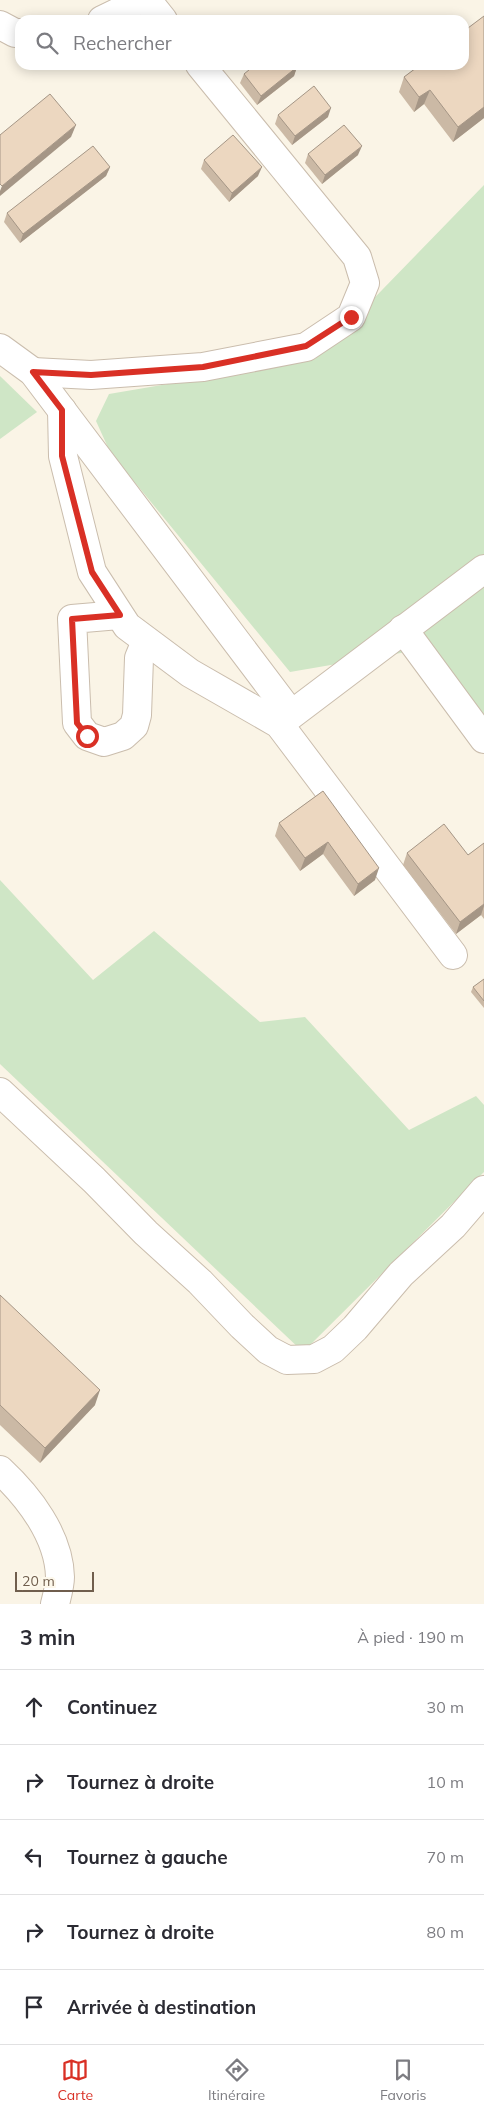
<!DOCTYPE html>
<html lang="fr">
<meta charset="utf-8">
<style>
body{margin:0;font-family:Mulish,sans-serif;background:#f2f2f3;color:#2b2b33}
.scale{position:absolute;left:15px;bottom:12px;width:79px;box-sizing:border-box;padding-left:5px;border:2px solid #705e4d;border-top:0;font-size:14px;line-height:18px;white-space:nowrap;color:#705e4d;-webkit-text-stroke:4px #fdf8eb;paint-order:stroke}
.stop{position:absolute;width:15px;height:15px;margin:-11px;border:4px solid #d93025;border-radius:50%;background:#fff}
.stop.end{background:#d93025;border-color:#fff;box-shadow:0 1px 5px #0008}
.list{margin:0;padding:0;list-style:none}
h2{display:flex;justify-content:space-between;align-items:center;height:65px;margin:0;padding:0 20px;font-size:21px}
h2 small{font-size:16px;font-weight:400;color:#7c7c81}
.list li{display:grid;grid-template-columns:32px 1fr auto;gap:15px;align-items:center;box-sizing:border-box;height:75px;padding:0 20px;border-top:1px solid #e1e1e2}
.list b{display:block;font-size:19px;white-space:nowrap}
.list em{font-size:16px;font-style:normal;color:#7c7c81}
.icon{flex:none;width:28px;height:28px;fill:none;stroke:currentColor;stroke-width:2;stroke-linecap:round;stroke-linejoin:round}
.map{position:relative;flex:none;width:484px;height:1604px;overflow:hidden}
.search{position:absolute;background:#fff;box-shadow:0 2px 12px #0003;left:15px;right:15px;top:15px;height:55px;display:flex;align-items:center;gap:12px;box-sizing:border-box;padding:0 18px;border-radius:15px;color:#7c7c81;font-size:19px}
.sheet{height:440px;background:#fff}
nav{display:flex;justify-content:space-around;align-items:center;box-sizing:border-box;height:70px;border-top:1px solid #e1e1e2;background:#fff;font-size:14px;color:#7c7c81}
nav a{display:grid;justify-items:center;gap:2px}
nav .on{color:#d93025}
.map>svg:first-child{display:block}
.green{fill:#cfe6c6}
.lines{fill:none;stroke-linecap:round;stroke-linejoin:round}
.minor-casing{stroke:#cabdad;stroke-width:30}
.minor{stroke:#fff;stroke-width:28}
.wall{fill:#cbb9a5}
.shaded-wall{fill:#a59686}
.building{fill:#ecd7c0;stroke:#a59686}
.route{stroke:#d93025;stroke-width:6}
</style>
<div class="map">
<svg width="484" height="1604" viewBox="0 0 484 1604">
<rect width="100%" height="100%" fill="#faf4e6"/>
<g class="green">
<polygon points="484,185 484,716 424,649 290,672 110,452 96,421 109,394 315,359"/>
<polygon points="0,376 37,412 0,439"/>
<polygon points="0,880 93,980 154,931 260,1022 305,1017 409,1130 476,1096 484,1105 484,1172 303,1352 0,1064"/>
</g>
<g class="lines">
<defs>
<g id="minor">
<polyline points="147,0 163,20"/>
<polyline points="102,20 127,8 137,0"/>
<polyline points="0,25 15,33 20,33"/>
<polyline points="0,348 33,372 291,714"/>
<polyline points="33,372 91,375 203,367 306,347 351,317 365,283 357,257 200,65"/>
<polyline points="62,410 63,456 92,572 127,626 190,673 279,724 453,955"/>
<polyline points="119,615 72,619 77,723 87,736 104,742 123,736 134,726 137,715 139,658 146,641"/>
<polyline points="403,629 484,739"/>
<polyline points="279,724 484,569"/>
<polyline points="0,1092 94,1180 146,1233 200,1282 242,1326 268,1350 287,1360 314,1359 333,1349 355,1328 401,1274 453,1226 484,1190"/>
<path d="M0,1470C29,1497 59,1536 60,1577C60,1585 57,1596 55,1604"/>
</g>
</defs>
<use href="#minor" class="minor-casing"/>
<use href="#minor" class="minor"/>
</g>
<g class="wall">
<polygon points="484,16 484,118 453,142 424,104 414,112 399,92 404,77"/>
<polygon points="297,67 294,76 257,105 240,83 244,74"/>
<polygon points="278,115 328,117 292,145 275,124"/>
<polygon points="308,154 358,155 322,184 305,163"/>
<polygon points="204,160 258,176 229,202 201,169"/>
<polygon points="110,167 106,176 20,243 4,222 7,213"/>
<polygon points="323,791 375,880 354,896 323,854 300,871 275,836 279,823"/>
<polygon points="484,843 484,919 481,915 456,934 403,865 407,853 468,855"/>
<polygon points="484,979 484,1008 471,992 473,987"/>
<polygon points="0,1295 95,1405 40,1463 0,1425"/>
</g>
<g class="shaded-wall">
<polygon points="297,67 294,76 257,105 261,96"/>
<polygon points="430,90 424,104 414,112 419,97"/>
<polygon points="484,107 484,118 453,142 458,127"/>
<polygon points="331,108 328,117 292,145 295,136"/>
<polygon points="76,125 71,137 0,196 0,191 2,186"/>
<polygon points="362,146 358,155 322,184 325,175"/>
<polygon points="110,167 106,176 20,243 23,234"/>
<polygon points="262,167 258,176 229,202 232,193"/>
<polygon points="328,842 323,854 300,871 305,858"/>
<polygon points="379,868 375,880 354,896 358,884"/>
<polygon points="484,904 484,906 481,915 456,934 460,922"/>
<polygon points="100,1390 95,1405 40,1463 45,1448"/>
</g>
<g class="building">
<polygon points="484,16 484,107 458,127 430,90 419,97 404,77 420,65 464,65 464,31"/>
<polygon points="255,65 296,65 297,67 261,96 244,74"/>
<polygon points="314,86 331,108 295,136 278,115"/>
<polygon points="50,94 76,125 2,186 0,184 0,135"/>
<polygon points="344,125 362,146 325,175 308,154"/>
<polygon points="233,135 262,167 232,193 204,160"/>
<polygon points="93,146 110,167 23,234 7,213"/>
<polygon points="323,791 379,868 358,884 328,842 305,858 279,823"/>
<polygon points="444,824 468,855 484,843 484,904 460,922 407,853"/>
<polygon points="484,979 484,1001 473,987"/>
<polygon points="0,1295 100,1390 45,1448 0,1405"/>
</g>
<g class="lines">
<polyline class="route" points="87,736 77,723 72,619 120,615 92,572 62,456 62,410 33,372 91,375 203,367 306,346 351,317"/>
</g>
</svg>
<div class="scale">20 m</div>
<div class="stop" style="left:87px;top:736px"></div>
<div class="stop end" style="left:351px;top:317px"></div>
<div class="search"><svg class="icon" aria-label="search" viewBox="0 0 24 24"><circle cx="10" cy="10" r="6"/><path d="M15 15l6 6"/></svg>Rechercher</div>
</div>
<section class="sheet">
<h2>3 min<small>À pied · 190 m</small></h2>
<ul class="list">
<li><svg class="icon" aria-label="ahead" viewBox="0 0 24 24"><path d="M12 20V5M6 11l6-6 6 6"/></svg><div><b>Continuez</b></div><em>30 m</em></li>
<li><svg class="icon" aria-label="right" viewBox="0 0 24 24"><path d="M7 20v-9h11M14 6l5 5-5 5"/></svg><div><b>Tournez à droite</b></div><em>10 m</em></li>
<li><svg class="icon" aria-label="left" viewBox="0 0 24 24"><path d="M17 20v-9H6M10 6l-5 5 5 5"/></svg><div><b>Tournez à gauche</b></div><em>70 m</em></li>
<li><svg class="icon" aria-label="right" viewBox="0 0 24 24"><path d="M7 20v-9h11M14 6l5 5-5 5"/></svg><div><b>Tournez à droite</b></div><em>80 m</em></li>
<li><svg class="icon" aria-label="arrive" viewBox="0 0 24 24"><path d="M6 21V4h12l-3 4 3 4H6"/></svg><div><b>Arrivée à destination</b></div></li>
</ul>
</section>
<nav>
<a class="on"><svg class="icon" aria-label="map" viewBox="0 0 24 24"><path d="M3 6l6-2 6 2 6-2v14l-6 2-6-2-6 2zM9 4v14M15 6v14"/></svg>Carte</a>
<a><svg class="icon" aria-label="directions" viewBox="0 0 24 24"><path d="M12 3l9 9-9 9-9-9zM9 14v-3h6M13 9l2 2-2 2"/></svg>Itinéraire</a>
<a><svg class="icon" aria-label="saved" viewBox="0 0 24 24"><path d="M7 4h10v16l-5-4-5 4z"/></svg>Favoris</a>
</nav>
